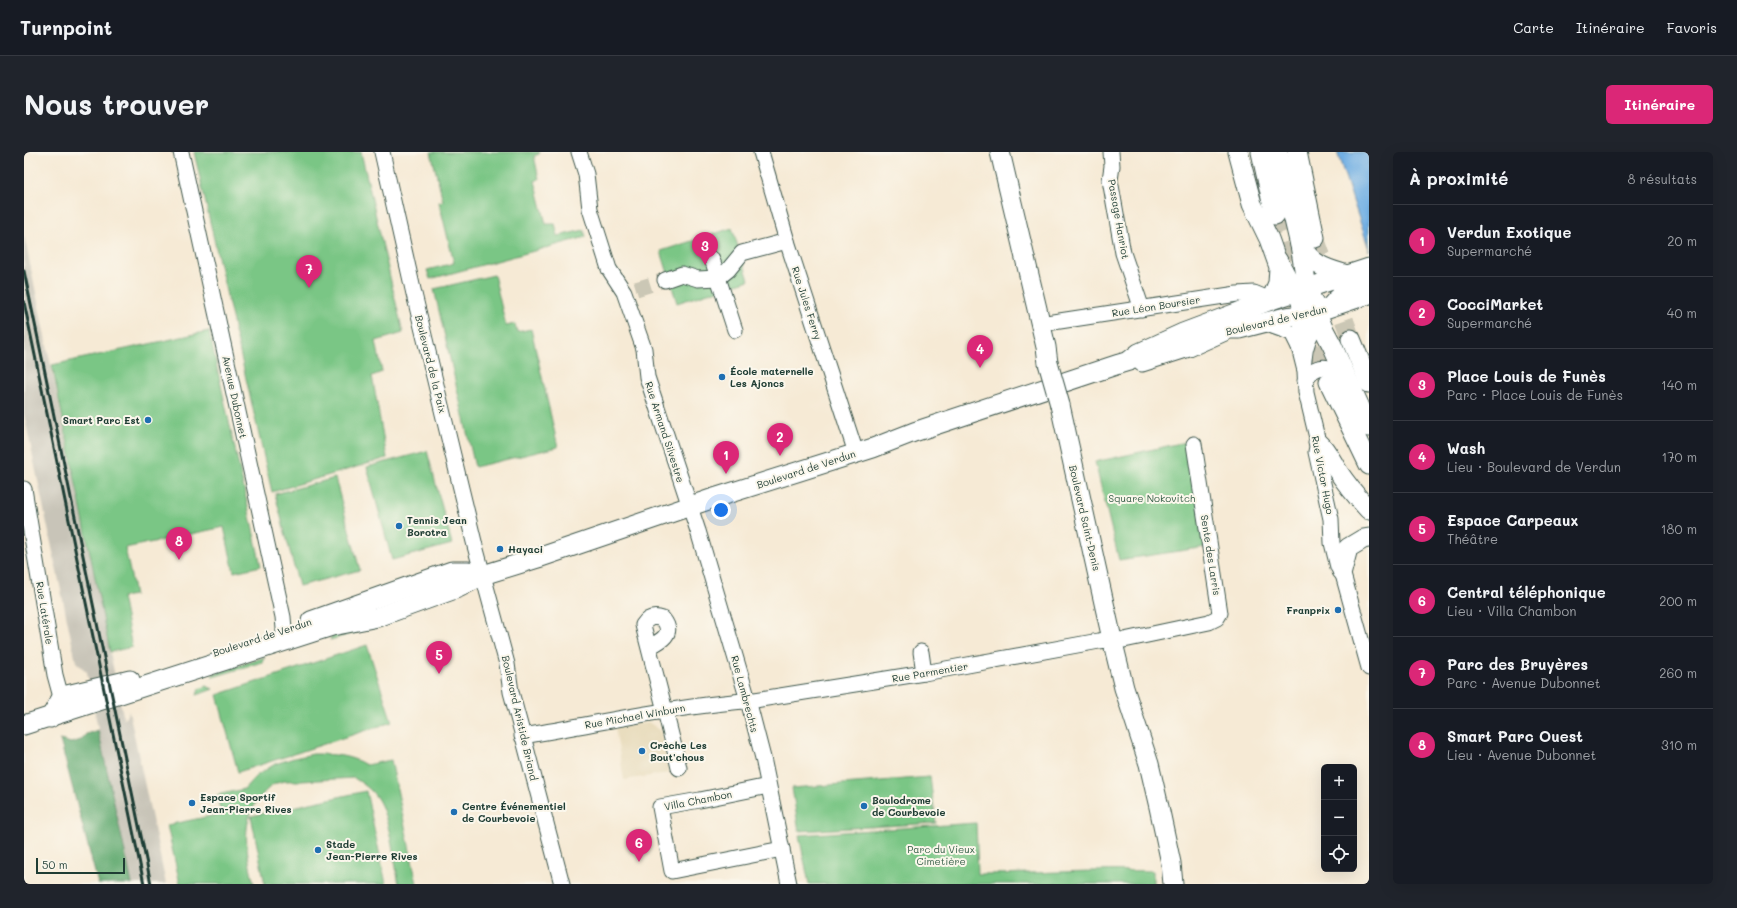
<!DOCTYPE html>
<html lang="fr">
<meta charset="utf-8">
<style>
body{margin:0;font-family:Mali,sans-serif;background:#20242c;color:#f1f3f6}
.controls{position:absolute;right:12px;bottom:12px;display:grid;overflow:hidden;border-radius:6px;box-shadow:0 4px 16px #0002}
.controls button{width:36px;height:36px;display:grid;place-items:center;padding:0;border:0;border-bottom:1px solid #363941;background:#171b24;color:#f1f3f6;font:20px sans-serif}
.scale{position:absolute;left:12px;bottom:10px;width:89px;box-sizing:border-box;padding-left:4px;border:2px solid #1f3d34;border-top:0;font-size:11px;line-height:14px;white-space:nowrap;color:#1f3d34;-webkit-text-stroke:3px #fbf7ec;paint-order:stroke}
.you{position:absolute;left:697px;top:358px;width:14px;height:14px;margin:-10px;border:3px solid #fff;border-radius:50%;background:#1a73e8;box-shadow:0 0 0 6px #1a73e833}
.badge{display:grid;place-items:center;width:26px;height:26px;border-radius:50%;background:#db2777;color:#fff;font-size:13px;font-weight:700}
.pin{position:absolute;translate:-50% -33px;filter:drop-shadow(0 1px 2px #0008)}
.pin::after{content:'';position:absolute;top:21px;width:14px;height:12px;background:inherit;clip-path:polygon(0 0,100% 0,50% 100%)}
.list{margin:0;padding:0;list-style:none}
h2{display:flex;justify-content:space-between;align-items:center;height:52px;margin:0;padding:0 16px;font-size:17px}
h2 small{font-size:13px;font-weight:400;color:#9ea1a6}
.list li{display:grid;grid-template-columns:26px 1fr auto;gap:12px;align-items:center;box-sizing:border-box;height:72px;padding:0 16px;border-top:1px solid #363941}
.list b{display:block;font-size:15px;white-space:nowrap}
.list p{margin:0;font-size:13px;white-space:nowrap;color:#9ea1a6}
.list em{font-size:13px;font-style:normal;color:#9ea1a6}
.icon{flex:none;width:22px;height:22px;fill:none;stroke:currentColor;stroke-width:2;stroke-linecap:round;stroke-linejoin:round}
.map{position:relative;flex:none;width:1345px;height:732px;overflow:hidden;border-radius:6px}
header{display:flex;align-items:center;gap:24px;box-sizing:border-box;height:56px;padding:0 20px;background:#171b24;border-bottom:1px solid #363941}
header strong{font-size:19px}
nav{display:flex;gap:22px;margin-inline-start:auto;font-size:14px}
.intro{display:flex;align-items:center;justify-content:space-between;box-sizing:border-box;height:96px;padding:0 24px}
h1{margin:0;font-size:28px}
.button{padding:10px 18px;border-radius:6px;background:#db2777;color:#fff;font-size:14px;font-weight:700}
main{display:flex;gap:24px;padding:0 24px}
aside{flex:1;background:#171b24;border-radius:6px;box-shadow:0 4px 16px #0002}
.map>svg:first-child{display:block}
.built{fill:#e7daba}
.industrial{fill:#c8c4b8}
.green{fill:#7ac685;stroke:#4c825c}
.forest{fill:#63ab72;stroke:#417453}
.water{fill:#71afe3;stroke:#48768c}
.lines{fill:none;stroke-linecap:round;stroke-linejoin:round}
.minor-tunnel{stroke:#cbc7b5;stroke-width:15;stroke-dasharray:15 8;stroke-linecap:butt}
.major-tunnel{stroke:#cbc7b5;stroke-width:19;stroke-dasharray:19 10;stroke-linecap:butt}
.minor-casing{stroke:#3f574c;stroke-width:17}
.major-casing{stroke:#3f574c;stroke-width:21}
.minor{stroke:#fff;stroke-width:15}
.major{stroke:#fff;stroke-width:19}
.rail{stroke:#1f3d34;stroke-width:3}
.major-bridge-casing{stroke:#3f574c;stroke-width:21;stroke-linecap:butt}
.major-bridge{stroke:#fff;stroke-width:19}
.poi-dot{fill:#1f6fb2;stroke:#fbf7ec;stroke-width:1.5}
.labels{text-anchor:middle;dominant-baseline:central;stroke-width:4;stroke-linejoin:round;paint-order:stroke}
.street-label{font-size:10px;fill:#1f3d34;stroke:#fbf7ec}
.poi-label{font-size:10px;font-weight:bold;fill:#1f3d34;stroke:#fbf7ec;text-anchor:start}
.park-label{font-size:10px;fill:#365f48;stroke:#fbf7ec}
</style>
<header>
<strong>Turnpoint</strong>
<nav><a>Carte</a><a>Itinéraire</a><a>Favoris</a></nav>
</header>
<div class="intro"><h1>Nous trouver</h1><a class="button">Itinéraire</a></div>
<main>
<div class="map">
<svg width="1345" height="732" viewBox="0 0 1345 732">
<rect width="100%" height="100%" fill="#fbf7ec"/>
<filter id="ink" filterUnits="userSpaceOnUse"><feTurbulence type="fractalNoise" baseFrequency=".025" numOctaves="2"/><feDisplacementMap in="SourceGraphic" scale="8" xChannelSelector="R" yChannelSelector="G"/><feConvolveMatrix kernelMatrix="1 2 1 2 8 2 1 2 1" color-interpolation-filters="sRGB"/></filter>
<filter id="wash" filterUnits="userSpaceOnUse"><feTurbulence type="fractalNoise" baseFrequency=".012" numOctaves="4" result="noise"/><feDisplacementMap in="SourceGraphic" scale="16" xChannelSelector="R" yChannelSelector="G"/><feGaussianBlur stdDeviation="0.9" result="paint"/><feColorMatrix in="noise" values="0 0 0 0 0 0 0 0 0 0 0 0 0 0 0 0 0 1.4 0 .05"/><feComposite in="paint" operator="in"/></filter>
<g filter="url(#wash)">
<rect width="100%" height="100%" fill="#f6ead5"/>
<polygon class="built" points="624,570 636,578 645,621 600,628 591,576"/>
<polygon class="industrial" points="0,83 100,568 105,559 142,732 74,732 36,588 47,591 57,588 62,582 74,577 63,520 52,510 0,262"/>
<g class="green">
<polygon points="170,0 337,0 379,181 352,189 358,220 348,224 363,306 248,340"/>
<polygon points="407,0 516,0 515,2 510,4 515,27 511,29 522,72 531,72 534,84 560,78 562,85 406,127 403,118 430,111 415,50 419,49"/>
<polygon points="708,76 725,128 653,151 637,99"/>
<polygon points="470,123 482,174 491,172 493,180 507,177 534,295 451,315 410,137"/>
<polygon points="185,179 237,414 210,420 200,375 101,396 111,443 98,445 108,495 86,500 28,213"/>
<polygon points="1166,289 1182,395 1095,408 1071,310"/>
<polygon points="403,299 428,392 368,408 343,315"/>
<polygon points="311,326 336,418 275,434 251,342"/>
<polygon points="336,478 334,480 306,488 308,483"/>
<polygon points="343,493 368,570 214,620 193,543"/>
<polygon points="241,505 238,510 189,525 189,522"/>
<polygon points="182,534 189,537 173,543 175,537"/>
<path d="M289,602C309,602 326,603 342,613L367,608L393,732H375C370,708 366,666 353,646C347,637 338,631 330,626C312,627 295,628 277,629C271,629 262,628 256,630C249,632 243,637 239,642C214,668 223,701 230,732H156L143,673L197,662L193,643L220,637L232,624L251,612L270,606Z"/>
<polygon points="906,625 912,671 775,679 768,636"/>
<polygon points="342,639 362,732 241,732 227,664"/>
<path d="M952,671L954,722C1013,722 1071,717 1129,719V732H785L775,683Z"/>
</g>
<polygon class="forest" points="74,578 108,732 74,732 36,588 47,591 57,588 62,582"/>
<polygon class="water" points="1313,0 1345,0 1345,99 1345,97"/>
</g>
<g filter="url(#ink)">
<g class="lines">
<polyline class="minor-tunnel" points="612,137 641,128"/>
<g class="major-tunnel">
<polyline points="1251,63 1274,136"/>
<polyline points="1291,86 1327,187"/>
<polyline points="1284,165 1305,230"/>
</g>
<defs>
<g id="minor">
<polyline points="157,0 259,465 260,477 259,491"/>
<polyline points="358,0 390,142 451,394 483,512 487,540 496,573 538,732"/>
<polyline points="555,0 562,22 566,57 585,117 600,140 620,197 623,225 674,379 724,548 739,606 765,732"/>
<polyline points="737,0 763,89 832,301"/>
<polyline points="1087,0 1088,14 1086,28 1099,101 1118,157"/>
<polyline points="688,107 711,178"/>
<path d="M1255,107C1266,125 1279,151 1278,173C1277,181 1276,188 1275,195"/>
<polyline points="641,128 658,122 674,127 694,126 704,118 718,101 763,89"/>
<polyline points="1240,171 1268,181 1275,195 1281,219 1282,240 1294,290 1292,300 1307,367 1308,391 1314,415 1318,419 1345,516"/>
<polyline points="1016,172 1213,142 1230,141 1247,148"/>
<path d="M1280,208C1281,182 1305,146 1327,134C1333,131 1339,130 1345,128"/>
<path d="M1281,229C1290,210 1308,213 1321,224"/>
<polyline points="0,337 31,523 40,556"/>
<path d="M625,495C637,489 651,482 639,467C630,464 624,465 619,473C631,521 644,568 655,616"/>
<polyline points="897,500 900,521"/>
<path d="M498,584C576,571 653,554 731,548L900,521L1075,489L1088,487L1100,488L1185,470L1193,466L1196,461L1170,292"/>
<polyline points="744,634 676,648 636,655 648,719 758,697"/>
</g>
<g id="major">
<polyline points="976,0 1022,195 1024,211"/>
<polyline points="1214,0 1228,52 1245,87 1255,115 1254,131 1247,148"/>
<polyline points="1237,0 1251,63"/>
<polyline points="1254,0 1276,93 1283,135 1299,176 1308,193 1345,275"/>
<polyline points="1273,0 1291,86"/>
<path d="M1276,93C1290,114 1300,116 1323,123"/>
<polyline points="1327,187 1345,231"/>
<polyline points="1118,210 1165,195 1205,177 1215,177 1262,165 1292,160 1345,142"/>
<polyline points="1305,230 1345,313"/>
<polyline points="1036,253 1088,487 1100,536 1125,612 1135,655 1147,711 1149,732"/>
<path d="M1294,290C1303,298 1307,308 1313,318C1323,333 1333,345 1345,358"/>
<polyline points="1318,419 1324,396 1339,387 1345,386"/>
<polyline points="287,469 428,419 444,419 459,423"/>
<polyline points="26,566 37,547 43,543 106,528"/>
<polyline points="0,573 308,474 354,465 434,436 459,423 514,406 690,346 849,296 890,280 1095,212 1105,209 1115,201 1159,181 1247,148 1345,116"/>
</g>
</defs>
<use href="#minor" class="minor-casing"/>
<use href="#major" class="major-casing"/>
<use href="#minor" class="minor"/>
<use href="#major" class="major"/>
<g class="rail">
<polyline points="0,119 127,732"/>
<polyline points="0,150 120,732"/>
</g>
<defs>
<polyline id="major-bridge" points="1024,211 1036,253"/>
</defs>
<use href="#major-bridge" class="major-bridge-casing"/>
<use href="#major-bridge" class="major-bridge"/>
</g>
</g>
<g class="poi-dot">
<circle cx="698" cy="225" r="4"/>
<circle cx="124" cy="268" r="4"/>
<circle cx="375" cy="374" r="4"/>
<circle cx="476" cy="397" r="4"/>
<circle cx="1314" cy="458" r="4"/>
<circle cx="618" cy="599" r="4"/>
<circle cx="168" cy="651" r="4"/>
<circle cx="840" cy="654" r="4"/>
<circle cx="430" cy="660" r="4"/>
<circle cx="294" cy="698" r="4"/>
</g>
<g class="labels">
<g class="street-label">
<text transform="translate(1095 67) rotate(80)">Passage Hanriot</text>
<text transform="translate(783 151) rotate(72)">Rue Jules Ferry</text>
<text transform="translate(1132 154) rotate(-9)">Rue Léon Boursier</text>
<text transform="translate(1252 168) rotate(-13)">Boulevard de Verdun</text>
<text transform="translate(407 212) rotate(76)">Boulevard de la Paix</text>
<text transform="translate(211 245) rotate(78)">Avenue Dubonnet</text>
<text transform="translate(641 280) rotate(72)">Rue Armand Silvestre</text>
<text transform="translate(782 317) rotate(-18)">Boulevard de Verdun</text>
<text transform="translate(1299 323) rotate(79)">Rue Victor Hugo</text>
<text transform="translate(1061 366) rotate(77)">Boulevard Saint-Denis</text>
<text transform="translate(1187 403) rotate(81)">Sente des Larris</text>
<text transform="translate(21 461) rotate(81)">Rue Latérale</text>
<text transform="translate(238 485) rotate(-18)">Boulevard de Verdun</text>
<text transform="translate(906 520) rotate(-10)">Rue Parmentier</text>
<text transform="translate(721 542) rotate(75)">Rue Lambrechts</text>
<text transform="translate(611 564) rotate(-10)">Rue Michael Winburn</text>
<text transform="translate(496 566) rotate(77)">Boulevard Aristide Briand</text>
<text transform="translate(674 648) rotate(-11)">Villa Chambon</text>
</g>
<g class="poi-label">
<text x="706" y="219">École maternelle<tspan x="706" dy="12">Les Ajoncs</tspan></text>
<text x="116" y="268" text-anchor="end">Smart Parc Est</text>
<text x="383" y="368">Tennis Jean<tspan x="383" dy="12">Borotra</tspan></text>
<text x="484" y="397">Hayaci</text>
<text x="1306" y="458" text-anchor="end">Franprix</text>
<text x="626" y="593">Crèche Les<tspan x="626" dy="12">Bout'chous</tspan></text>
<text x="176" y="645">Espace Sportif<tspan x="176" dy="12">Jean-Pierre Rives</tspan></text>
<text x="848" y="648">Boulodrome<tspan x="848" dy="12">de Courbevoie</tspan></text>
<text x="438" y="654">Centre Événementiel<tspan x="438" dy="12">de Courbevoie</tspan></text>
<text x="302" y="692">Stade<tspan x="302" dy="12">Jean-Pierre Rives</tspan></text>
</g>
<g class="park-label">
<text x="1128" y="346">Square Nokovitch</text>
<text x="917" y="697">Parc du Vieux<tspan x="917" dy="12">Cimetière</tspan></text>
</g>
</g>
</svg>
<div class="controls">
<button>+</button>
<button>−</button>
<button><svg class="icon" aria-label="locate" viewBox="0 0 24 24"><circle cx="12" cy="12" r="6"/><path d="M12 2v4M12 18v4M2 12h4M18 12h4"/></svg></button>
</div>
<div class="scale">50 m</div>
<div class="you"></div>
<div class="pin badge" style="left:702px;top:322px">1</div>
<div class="pin badge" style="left:756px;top:304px">2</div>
<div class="pin badge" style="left:681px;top:113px">3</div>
<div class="pin badge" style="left:956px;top:216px">4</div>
<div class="pin badge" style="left:415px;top:522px">5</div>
<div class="pin badge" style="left:615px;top:710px">6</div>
<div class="pin badge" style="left:285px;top:136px">7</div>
<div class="pin badge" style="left:155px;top:408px">8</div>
</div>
<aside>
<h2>À proximité<small>8 résultats</small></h2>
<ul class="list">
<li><span class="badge">1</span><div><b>Verdun Exotique</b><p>Supermarché</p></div><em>20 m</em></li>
<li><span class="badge">2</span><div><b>CocciMarket</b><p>Supermarché</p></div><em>40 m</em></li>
<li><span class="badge">3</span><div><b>Place Louis de Funès</b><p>Parc · Place Louis de Funès</p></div><em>140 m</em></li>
<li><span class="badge">4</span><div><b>Wash</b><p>Lieu · Boulevard de Verdun</p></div><em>170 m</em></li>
<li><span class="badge">5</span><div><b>Espace Carpeaux</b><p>Théâtre</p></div><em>180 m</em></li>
<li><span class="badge">6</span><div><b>Central téléphonique</b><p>Lieu · Villa Chambon</p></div><em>200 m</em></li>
<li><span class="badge">7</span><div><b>Parc des Bruyères</b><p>Parc · Avenue Dubonnet</p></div><em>260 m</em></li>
<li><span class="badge">8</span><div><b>Smart Parc Ouest</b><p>Lieu · Avenue Dubonnet</p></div><em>310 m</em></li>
</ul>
</aside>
</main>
